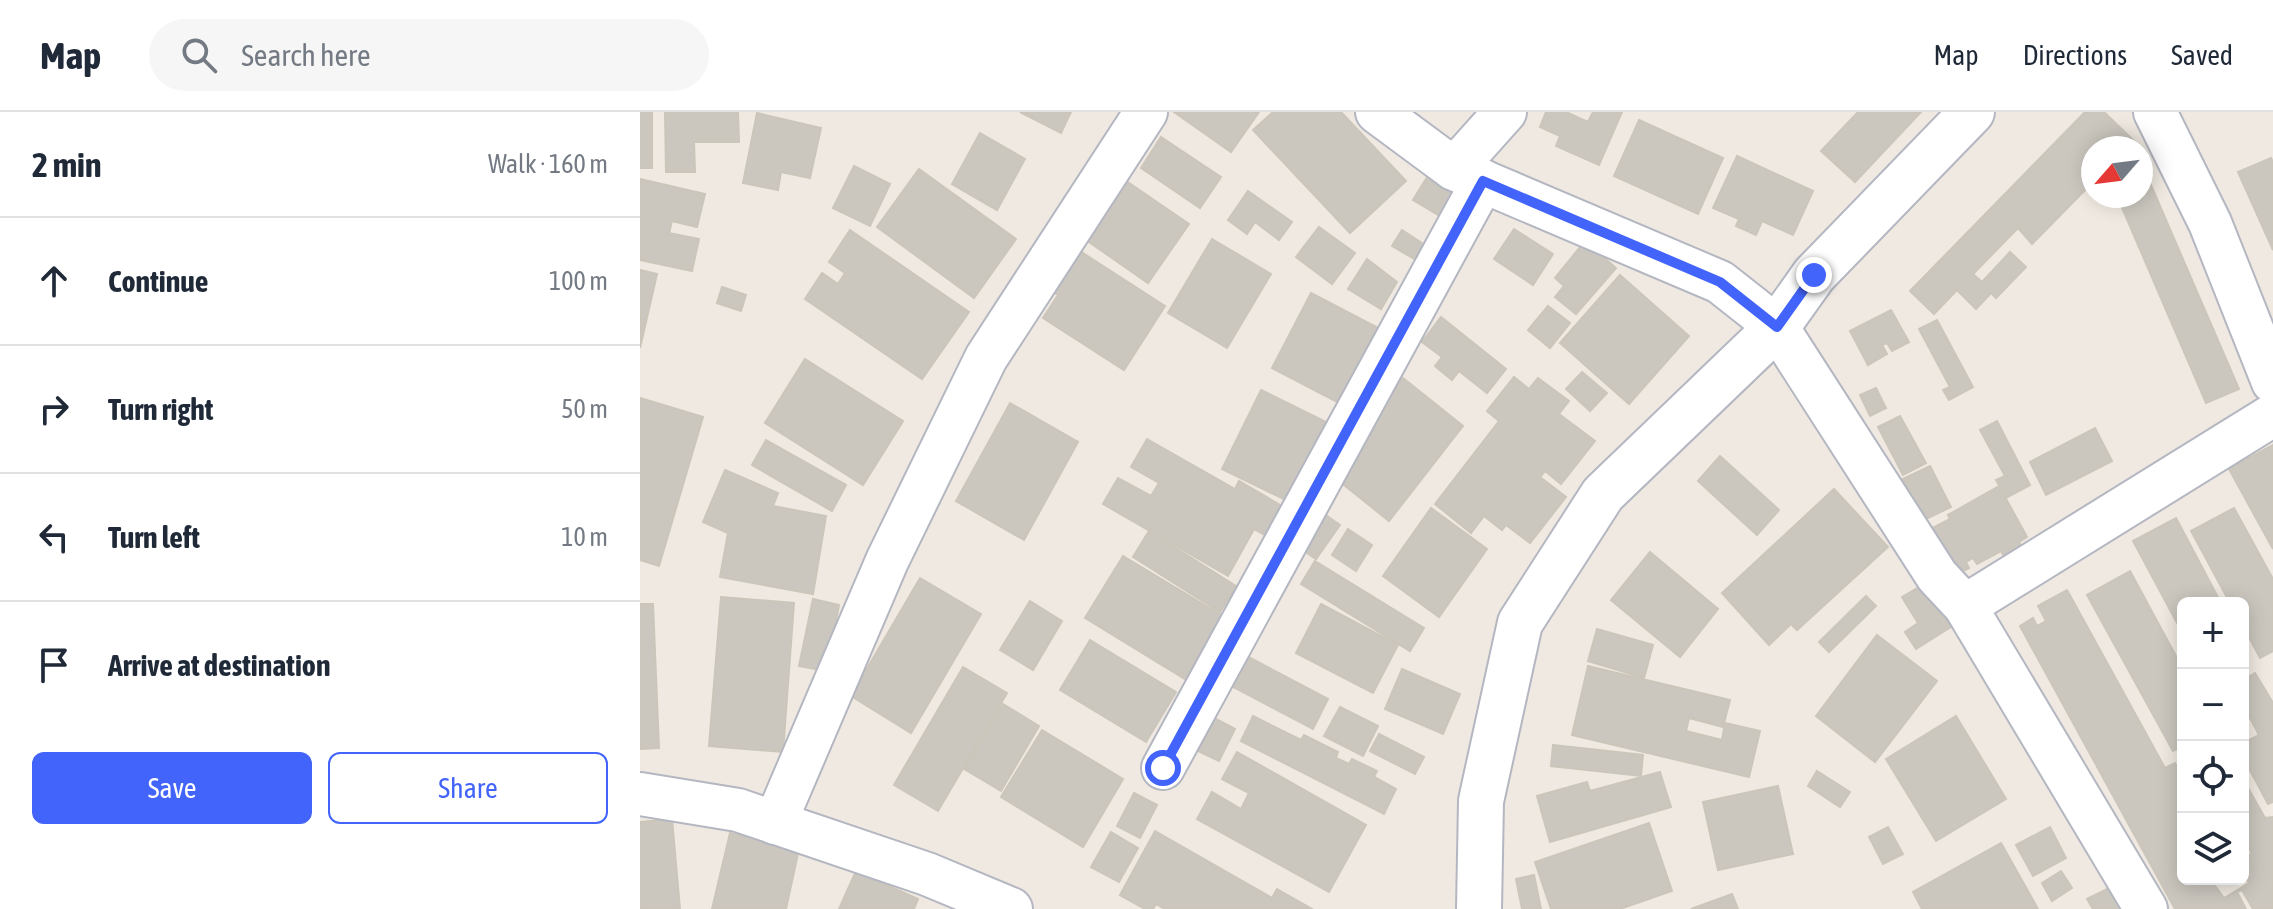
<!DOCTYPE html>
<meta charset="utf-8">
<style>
body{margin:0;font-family:"Asap Condensed",sans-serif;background:#f6f6f7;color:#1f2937}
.controls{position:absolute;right:24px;bottom:24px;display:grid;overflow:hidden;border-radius:12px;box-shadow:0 4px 20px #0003}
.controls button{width:72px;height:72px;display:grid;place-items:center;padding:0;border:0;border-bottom:2px solid #e0e1e3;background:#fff;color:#1f2937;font:40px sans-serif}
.compass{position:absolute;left:1441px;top:24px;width:72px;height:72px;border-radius:50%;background:#fff;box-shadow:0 4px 20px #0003;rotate:242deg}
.stop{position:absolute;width:24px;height:24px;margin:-18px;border:6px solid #4264fb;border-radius:50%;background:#fff}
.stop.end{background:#4264fb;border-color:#fff;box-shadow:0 2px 8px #0008}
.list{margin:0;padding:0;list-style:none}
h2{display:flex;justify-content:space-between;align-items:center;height:104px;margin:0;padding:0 32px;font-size:34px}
h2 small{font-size:26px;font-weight:400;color:#747a83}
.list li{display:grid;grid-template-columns:52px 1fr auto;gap:24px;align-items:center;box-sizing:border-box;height:128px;padding:0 32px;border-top:2px solid #e0e1e3}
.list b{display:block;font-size:30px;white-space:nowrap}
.list em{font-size:26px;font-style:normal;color:#747a83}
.actions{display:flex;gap:16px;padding:24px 32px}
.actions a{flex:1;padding:18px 0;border:2px solid #4264fb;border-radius:12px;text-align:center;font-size:28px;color:#4264fb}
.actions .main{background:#4264fb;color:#fff}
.icon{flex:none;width:44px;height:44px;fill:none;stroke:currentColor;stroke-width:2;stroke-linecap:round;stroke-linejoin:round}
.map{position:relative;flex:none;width:1633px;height:797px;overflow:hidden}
header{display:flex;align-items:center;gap:48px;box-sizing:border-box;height:112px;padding:0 40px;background:#fff;border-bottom:2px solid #e0e1e3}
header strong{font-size:38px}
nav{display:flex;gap:44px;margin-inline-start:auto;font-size:28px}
.search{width:560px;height:72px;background:#f6f6f7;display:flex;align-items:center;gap:20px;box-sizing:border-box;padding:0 28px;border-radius:44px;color:#747a83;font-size:30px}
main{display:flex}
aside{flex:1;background:#fff}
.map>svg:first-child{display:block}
.building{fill:#cbc7bf;stroke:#cbc5ba;stroke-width:2}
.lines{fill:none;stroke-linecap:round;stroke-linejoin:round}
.minor-casing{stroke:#b4b7c1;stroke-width:46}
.secondary-casing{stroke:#b4b7c1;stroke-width:48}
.minor{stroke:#fff;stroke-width:42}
.secondary{stroke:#fff;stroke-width:44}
.route{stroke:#4264fb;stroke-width:10}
</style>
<header>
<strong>Map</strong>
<div class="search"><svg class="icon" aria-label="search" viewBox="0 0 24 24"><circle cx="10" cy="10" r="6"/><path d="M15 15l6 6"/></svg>Search here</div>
<nav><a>Map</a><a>Directions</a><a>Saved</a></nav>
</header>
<main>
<aside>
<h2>2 min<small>Walk · 160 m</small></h2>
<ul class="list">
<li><svg class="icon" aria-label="ahead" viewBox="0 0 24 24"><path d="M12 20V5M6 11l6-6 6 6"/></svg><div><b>Continue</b></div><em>100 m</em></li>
<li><svg class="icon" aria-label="right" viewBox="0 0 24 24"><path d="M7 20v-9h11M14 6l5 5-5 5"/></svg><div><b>Turn right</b></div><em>50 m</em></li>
<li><svg class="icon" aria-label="left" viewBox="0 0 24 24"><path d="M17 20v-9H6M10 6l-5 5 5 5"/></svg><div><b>Turn left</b></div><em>10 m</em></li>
<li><svg class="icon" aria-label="arrive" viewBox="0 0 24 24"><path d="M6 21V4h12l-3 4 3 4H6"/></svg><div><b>Arrive at destination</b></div></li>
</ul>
<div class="actions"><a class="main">Save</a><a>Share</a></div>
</aside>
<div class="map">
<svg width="1633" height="797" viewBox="0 0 1633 797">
<rect width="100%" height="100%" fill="#efe9e1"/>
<g class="building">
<rect x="0" y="0" width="12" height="56"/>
<polygon points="25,0 98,0 99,30 54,30 55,60 26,60"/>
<polygon points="380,0 431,0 421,21"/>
<polygon points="534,0 619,0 591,40"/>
<polygon points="633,0 701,0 766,69 710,121 613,18"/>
<polygon points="906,0 926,0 948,10 953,0 982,0 959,53 916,34 920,24 900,15"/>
<polygon points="1218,0 1281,0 1215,70 1181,39"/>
<polygon points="1445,0 1464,0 1494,29 1484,36 1453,36 1453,75 1451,72 1392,132 1378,116 1333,162 1342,170 1370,140 1386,155 1356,186 1351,181 1336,197 1317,178 1294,202 1270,179"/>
<polygon points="117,1 181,16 170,66 141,60 138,78 103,71"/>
<polygon points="999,8 1083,46 1058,102 974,64"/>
<polygon points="340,21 385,47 357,98 312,72"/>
<polygon points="521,25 581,65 560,96 501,56"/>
<polygon points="1097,44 1173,79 1153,123 1122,109 1116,123 1096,114 1099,107 1073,96"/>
<polygon points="1631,46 1633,50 1633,138 1598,60"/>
<polygon points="1501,50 1599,277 1566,291 1477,84 1501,84"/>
<polygon points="214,54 250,72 230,114 193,96"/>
<polygon points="279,57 376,127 334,186 237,115"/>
<polygon points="476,62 549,112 508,171 436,121"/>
<polygon points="789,62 819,79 803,106 773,88"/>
<polygon points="0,67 65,82 57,115 32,109 29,121 59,127 52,159 0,148"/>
<polygon points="608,79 652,110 639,128 615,110 607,122 588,108"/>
<polygon points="679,115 715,141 692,172 656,145"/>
<polygon points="874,117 913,142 893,173 854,147"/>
<polygon points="210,118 329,200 282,267 165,187 182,161 198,172 205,161 189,150"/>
<polygon points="762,118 785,133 776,148 752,134"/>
<polygon points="572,127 631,162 587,236 528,201"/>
<polygon points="945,129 976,156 936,202 915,185 924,174 915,166"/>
<polygon points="432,134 525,194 484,258 403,206 418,183 406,176"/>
<polygon points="727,147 757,170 741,197 708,177"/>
<polygon points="0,158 17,162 0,236"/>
<polygon points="980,163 1049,224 989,292 920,231"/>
<polygon points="82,175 106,183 101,199 77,191"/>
<polygon points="671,181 738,216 699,291 632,256"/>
<polygon points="908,194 930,211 910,236 888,218"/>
<polygon points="1251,198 1269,230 1252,239 1247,231 1242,233 1247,242 1228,253 1210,219"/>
<polygon points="801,205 866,257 847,281 819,259 812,268 795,254 802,245 782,230"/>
<polygon points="1297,208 1333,275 1309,288 1303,278 1310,275 1279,217"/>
<polygon points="165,247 263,309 223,373 125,311"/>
<polygon points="942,260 967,281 950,299 926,277"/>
<polygon points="874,265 889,277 898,266 929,289 919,302 955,329 921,372 905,359 900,365 926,385 890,431 866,413 862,418 844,404 831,421 795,392 859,309 847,299"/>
<polygon points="763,266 823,314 749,409 689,361"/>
<polygon points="1236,276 1246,296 1230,304 1220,283"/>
<polygon points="621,278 688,311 650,390 582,357"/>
<polygon points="0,286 63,305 19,454 0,448"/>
<polygon points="370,291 438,330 384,428 316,389"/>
<polygon points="1260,304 1286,351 1263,363 1238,315"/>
<polygon points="1357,309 1390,373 1366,386 1356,368 1365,364 1340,318"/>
<polygon points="1455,316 1472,349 1406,383 1390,350"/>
<polygon points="507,327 595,377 599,369 647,397 630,426 614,417 588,464 463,392 478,366 511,384 519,371 491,355"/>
<polygon points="126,328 206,373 192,399 112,353"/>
<polygon points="1633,333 1633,437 1589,357"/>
<polygon points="1080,344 1139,398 1117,423 1058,369"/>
<polygon points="1290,354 1311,395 1284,408 1263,367"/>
<polygon points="85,358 138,381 133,394 186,404 173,482 80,465 88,421 63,410"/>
<polygon points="1359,374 1387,425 1379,430 1384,439 1367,449 1361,439 1337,452 1333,446 1326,450 1329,456 1314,464 1289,418 1310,407 1308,403"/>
<polygon points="1194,377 1248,435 1157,518 1151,512 1129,533 1082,481"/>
<polygon points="791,396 847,437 799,505 743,464"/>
<polygon points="1594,396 1633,467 1633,539 1620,546 1603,514 1603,491 1590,491 1551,419"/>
<polygon points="680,399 700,413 676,447 657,434"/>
<polygon points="1536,406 1581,491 1543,491 1543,522 1493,429"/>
<polygon points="708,417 732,433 716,459 692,443"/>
<polygon points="509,419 596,474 580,500 493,445"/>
<polygon points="1010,440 1078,497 1040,545 971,488"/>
<polygon points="483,444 583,504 545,567 445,506"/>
<polygon points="675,449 784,516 770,539 661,472"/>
<polygon points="1490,459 1543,557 1543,634 1533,639 1447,483"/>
<polygon points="280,466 341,502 271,621 211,584"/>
<polygon points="1284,472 1311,515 1276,537 1265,520 1278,511 1262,485"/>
<polygon points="1427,478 1525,656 1535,651 1543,665 1543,719 1537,722 1543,734 1543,767 1570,767 1584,786 1609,771 1603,763 1603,746 1612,742 1607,733 1603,735 1603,667 1625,706 1633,705 1633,797 1613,797 1602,778 1597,780 1606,797 1535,797 1380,514 1393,506 1397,514 1406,509 1398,494"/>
<polygon points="1226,484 1236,494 1189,540 1179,530"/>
<polygon points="81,485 154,491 143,640 69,634"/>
<polygon points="173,487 199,493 186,559 159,554"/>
<polygon points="390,489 422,509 393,558 360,538"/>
<polygon points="0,492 13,492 19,636 0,637"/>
<polygon points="681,492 758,533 733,581 656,541"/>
<polygon points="957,517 1013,533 1004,566 948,549"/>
<polygon points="1237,523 1297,569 1235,650 1176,604"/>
<polygon points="450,528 536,580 506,630 420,578"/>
<polygon points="599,540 688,587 673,617 584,570"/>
<polygon points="948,554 1090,588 1083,615 1049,606 1046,619 1082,628 1085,611 1120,619 1109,665 932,623"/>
<polygon points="323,555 367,581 298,699 254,673"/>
<polygon points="762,557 820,582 803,622 745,597"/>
<polygon points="1615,561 1633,591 1633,690 1628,692 1605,649 1603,651 1603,631 1619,623 1603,593 1603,568"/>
<polygon points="363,592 399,614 361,679 324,657"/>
<polygon points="700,595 738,614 723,644 684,624"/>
<polygon points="613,604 661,628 664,623 698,640 696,646 709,652 712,647 737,659 734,665 756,677 744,702 601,629"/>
<polygon points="1316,604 1366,687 1296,729 1246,647"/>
<polygon points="574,606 595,617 579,649 558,639"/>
<polygon points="402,618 483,667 443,735 361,685"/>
<polygon points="739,622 784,645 775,662 730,639"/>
<polygon points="913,633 1003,643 1001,664 911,654"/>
<polygon points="597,640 726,713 689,780 557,707 572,680 601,697 609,681 582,667"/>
<polygon points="1177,659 1210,680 1200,695 1168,674"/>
<polygon points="1020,660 1031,695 910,730 897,684 947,670 950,679"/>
<polygon points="1138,674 1153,742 1078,758 1063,690"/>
<polygon points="494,681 517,693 500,726 477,714"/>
<polygon points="32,707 40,797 0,797 0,710"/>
<polygon points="1009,711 1032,779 980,797 911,797 895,750"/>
<polygon points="1248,715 1263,742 1243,752 1229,725"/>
<polygon points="1410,715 1426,746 1393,764 1376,733"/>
<polygon points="515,719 632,786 637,777 672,797 525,797 516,792 513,797 505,797 480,783"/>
<polygon points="471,720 498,736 479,770 451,755"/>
<polygon points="90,721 159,737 146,797 72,797"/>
<polygon points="1361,731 1398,797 1282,797 1273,780"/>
<polygon points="216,759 278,787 274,797 199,797"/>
<polygon points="1421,759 1432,776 1412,789 1402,771"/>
<polygon points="894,763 901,797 882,797 876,767"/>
<polygon points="1475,773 1486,797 1453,797 1447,787"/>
<polygon points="1092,782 1098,797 1051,797"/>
</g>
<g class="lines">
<defs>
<g id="minor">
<polyline points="737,0 814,57 1080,170 1137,215 1297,464 1325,494 1506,797"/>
<polyline points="1515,0 1570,111 1633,270"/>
<polyline points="814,57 865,0"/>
<polyline points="1325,494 1633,303"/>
<polyline points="523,656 843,69"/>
<polyline points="0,682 98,698 287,762 371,797"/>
<polyline points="135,711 247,449 346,246 506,0"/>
</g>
<polyline id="secondary" points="839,797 841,689 880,511 963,382 1137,215 1174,163 1332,0"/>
</defs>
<use href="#minor" class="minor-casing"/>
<use href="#secondary" class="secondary-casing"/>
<use href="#minor" class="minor"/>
<use href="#secondary" class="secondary"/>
</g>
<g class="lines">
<polyline class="route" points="523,656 843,69 1080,170 1137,215 1174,163"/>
</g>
</svg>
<div class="controls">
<button>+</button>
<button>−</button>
<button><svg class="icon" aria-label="locate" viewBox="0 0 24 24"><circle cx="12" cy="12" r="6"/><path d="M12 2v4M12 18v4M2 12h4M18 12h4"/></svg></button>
<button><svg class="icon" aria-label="layers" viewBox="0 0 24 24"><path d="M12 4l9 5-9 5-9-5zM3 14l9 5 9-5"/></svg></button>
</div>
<svg class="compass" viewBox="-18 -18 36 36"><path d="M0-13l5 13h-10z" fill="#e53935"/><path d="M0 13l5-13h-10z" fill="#747a83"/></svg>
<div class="stop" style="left:523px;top:656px"></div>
<div class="stop end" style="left:1174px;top:163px"></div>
</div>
</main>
